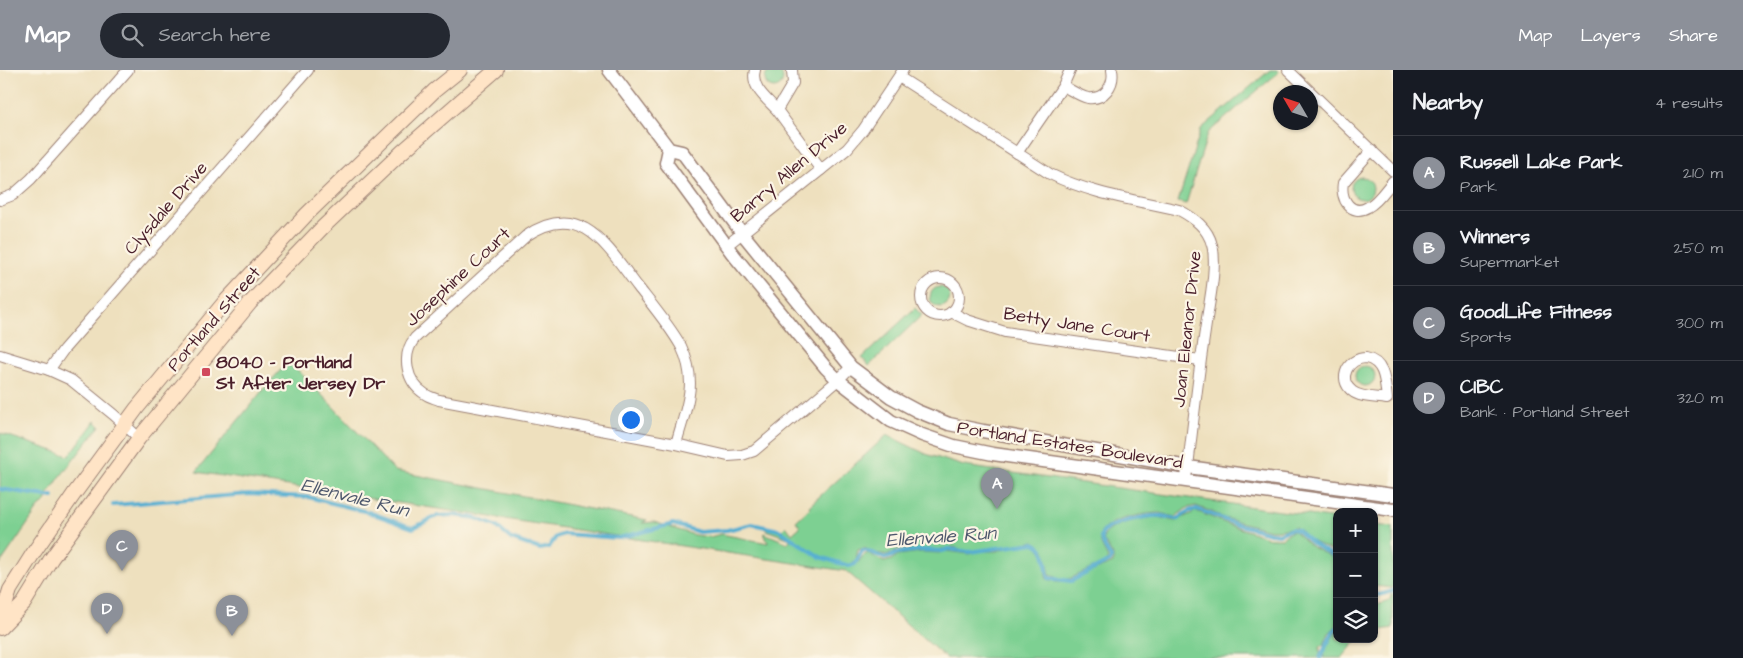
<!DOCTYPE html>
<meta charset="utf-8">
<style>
body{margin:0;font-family:"Architects Daughter",sans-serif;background:#242831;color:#f1f3f6}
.controls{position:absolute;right:15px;bottom:15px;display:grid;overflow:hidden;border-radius:10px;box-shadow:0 1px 4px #0004}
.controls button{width:45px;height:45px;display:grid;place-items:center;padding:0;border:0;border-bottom:1px solid #363941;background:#171b24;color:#f1f3f6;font:25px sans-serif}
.compass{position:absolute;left:1273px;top:15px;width:45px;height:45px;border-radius:50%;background:#171b24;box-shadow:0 1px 4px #0004;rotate:309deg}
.you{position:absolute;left:630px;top:349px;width:18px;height:18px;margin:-12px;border:4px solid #fff;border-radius:50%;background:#1a73e8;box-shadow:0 0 0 8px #1a73e833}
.badge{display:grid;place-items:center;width:32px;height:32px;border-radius:50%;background:#8c9099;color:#fff;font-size:16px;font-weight:700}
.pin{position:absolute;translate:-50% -41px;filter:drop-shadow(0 1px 2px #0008)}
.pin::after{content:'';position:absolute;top:26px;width:18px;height:15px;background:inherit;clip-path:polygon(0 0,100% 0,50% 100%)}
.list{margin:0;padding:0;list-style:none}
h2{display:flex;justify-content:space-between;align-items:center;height:65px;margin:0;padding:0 20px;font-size:21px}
h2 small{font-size:16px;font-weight:400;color:#9ea1a6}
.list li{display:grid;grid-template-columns:32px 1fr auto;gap:15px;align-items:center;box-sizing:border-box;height:75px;padding:0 20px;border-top:1px solid #363941}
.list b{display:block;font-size:19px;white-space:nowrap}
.list p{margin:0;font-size:16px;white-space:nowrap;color:#9ea1a6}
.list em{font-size:16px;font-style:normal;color:#9ea1a6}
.icon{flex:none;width:28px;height:28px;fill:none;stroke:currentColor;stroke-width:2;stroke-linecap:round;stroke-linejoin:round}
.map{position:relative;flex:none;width:1393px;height:588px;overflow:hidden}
header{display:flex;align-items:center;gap:30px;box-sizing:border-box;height:70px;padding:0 25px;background:#8c9099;color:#fff}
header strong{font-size:24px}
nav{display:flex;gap:28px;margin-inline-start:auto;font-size:18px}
.search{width:350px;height:45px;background:#242831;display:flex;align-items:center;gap:12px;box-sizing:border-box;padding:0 18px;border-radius:28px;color:#9ea1a6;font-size:19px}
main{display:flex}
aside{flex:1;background:#171b24}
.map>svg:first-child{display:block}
.green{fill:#7dd092;stroke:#64785e}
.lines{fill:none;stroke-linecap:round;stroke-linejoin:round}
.stream{stroke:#54aed1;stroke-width:4}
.minor-casing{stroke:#9c8074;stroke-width:12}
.tertiary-casing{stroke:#9c8074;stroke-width:15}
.secondary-casing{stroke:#9c8074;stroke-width:16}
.minor{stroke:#fff;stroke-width:10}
.tertiary{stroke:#fff;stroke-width:12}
.secondary{stroke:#ffe4c6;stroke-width:14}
.poi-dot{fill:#d1495b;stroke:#fcf5e5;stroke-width:2}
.labels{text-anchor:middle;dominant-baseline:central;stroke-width:4.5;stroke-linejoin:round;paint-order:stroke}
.street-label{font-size:18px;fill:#4a1f2b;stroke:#fcf5e5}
.poi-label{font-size:18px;font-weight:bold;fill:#4a1f2b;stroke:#fcf5e5;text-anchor:start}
.water-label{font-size:19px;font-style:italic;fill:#4e586d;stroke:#fcf5e5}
</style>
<header>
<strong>Map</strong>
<div class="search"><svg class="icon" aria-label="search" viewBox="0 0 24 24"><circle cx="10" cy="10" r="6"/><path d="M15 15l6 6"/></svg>Search here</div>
<nav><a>Map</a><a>Layers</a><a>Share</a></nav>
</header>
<main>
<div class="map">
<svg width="1393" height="588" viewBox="0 0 1393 588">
<rect width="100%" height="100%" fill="#fcf5e5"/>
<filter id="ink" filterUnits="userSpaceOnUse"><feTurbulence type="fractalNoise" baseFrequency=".02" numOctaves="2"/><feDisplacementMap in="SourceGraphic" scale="10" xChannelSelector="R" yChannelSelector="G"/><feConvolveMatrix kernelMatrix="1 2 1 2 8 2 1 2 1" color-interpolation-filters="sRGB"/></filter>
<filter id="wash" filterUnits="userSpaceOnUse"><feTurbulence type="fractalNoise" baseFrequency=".0096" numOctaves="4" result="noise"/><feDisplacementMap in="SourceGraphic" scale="20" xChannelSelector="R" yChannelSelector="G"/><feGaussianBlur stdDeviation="1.12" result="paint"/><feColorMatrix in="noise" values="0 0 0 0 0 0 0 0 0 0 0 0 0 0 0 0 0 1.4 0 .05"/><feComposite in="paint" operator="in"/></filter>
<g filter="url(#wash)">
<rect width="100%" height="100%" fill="#eee0be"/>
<g class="green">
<polygon points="1270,0 1278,0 1279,2 1208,63 1186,134 1178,132 1201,59"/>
<circle cx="774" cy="9" r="9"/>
<circle cx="1362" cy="118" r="11"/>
<circle cx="940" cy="227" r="10"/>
<polygon points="915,238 922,245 869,296 862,288"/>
<path d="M289,291L395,401L647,450L642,453L654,452L694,465L710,467L721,464L768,473L764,463L788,473L790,470L788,468L766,460L761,455L781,461L786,456L792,464L800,457L796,451L810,438L809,436L887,365L926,384L964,396L1337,449V482H1335L1309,470L1302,462L1295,457L1280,460H1270L1224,448L1212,442L1196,436L1187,438L1175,447C1170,446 1165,444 1160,443C1146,443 1096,450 1100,470C1101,476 1105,482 1108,488L1106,492L1069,509L1064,510L1050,505L1045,481L1040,475L1034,471L1001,478L966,481L953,477L937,480L899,479L888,485L875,483L864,478L858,480L856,489L850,496L856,495L863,486L868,483L884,492L891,490L898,485L922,482L939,483L947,481L969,484L981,481H997L1010,477L1034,474C1040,477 1044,485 1046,492C1047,498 1044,502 1047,509L1055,511H1074L1083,505L1113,493V486L1103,469C1106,454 1144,448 1156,447C1163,447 1169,451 1176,451L1196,441L1233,456L1270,468H1282L1290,462L1294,461L1312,477L1337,490V555L1329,563L1324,575L1320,577V585L1318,588H946L846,501L196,402L266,316Z"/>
<circle cx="1365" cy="306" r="10"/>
<polygon points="95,351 100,356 60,407 49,423 46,432 40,436 0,494 0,363 69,386"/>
<polygon points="1374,455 1393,457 1393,518 1374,516"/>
<polygon points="1393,524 1393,558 1374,561 1374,536 1386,532 1390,529 1391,525"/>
<polygon points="1337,560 1337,569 1358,569 1342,588 1323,588 1326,578"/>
</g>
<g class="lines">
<g class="stream">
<polyline points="0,419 53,427"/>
<path d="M113,435L249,424L308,427L368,442L413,458L437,446L453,445L475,448L496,456L511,469L540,479L549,477L556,467L564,464L619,468L673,454L699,462L727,460L752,454L779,460L820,487L849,496L855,494L862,481H867L885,488L890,487L897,483L922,480L942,481L949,479L969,482L1034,473C1049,479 1044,495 1049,508L1071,511L1110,491L1111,488C1108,482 1101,473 1101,467C1103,453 1150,444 1162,446C1168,447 1172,449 1178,449L1189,441L1197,439L1233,453L1270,463L1279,464L1291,459L1297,460L1313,474L1337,488"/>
<polyline points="1374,523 1379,525 1393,521"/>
<polyline points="1320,588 1333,562 1337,558"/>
</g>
</g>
</g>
<g filter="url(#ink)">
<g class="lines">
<defs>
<g id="minor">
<path d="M755,0C750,17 767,29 777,40L793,13L792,0"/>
<path d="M1070,0L1063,16C1071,20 1079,26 1088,28C1104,30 1115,15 1112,0"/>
<polyline points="1288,0 1393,101"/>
<path d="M899,7L1050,104C1090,124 1136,130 1179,140C1194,148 1208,158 1212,175C1218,196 1208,238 1205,261C1198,307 1193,352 1188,397L1185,411"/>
<polyline points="777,40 821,100"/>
<path d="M1372,80L1343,113C1340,129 1351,147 1368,137C1378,132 1386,119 1393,111"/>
<polyline points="1017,83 1063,16"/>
<polyline points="0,130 13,125 31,109 128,0"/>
<polyline points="726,176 847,79 863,60 903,0"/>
<circle cx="940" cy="227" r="19"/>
<polyline points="951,242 967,250 1005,262 1200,290"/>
<polyline points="0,285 49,300 71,310 114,345 139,368"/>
<path d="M1366,288C1385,292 1385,312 1387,329C1376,327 1360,328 1352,321C1337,309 1348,288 1366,288Z"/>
<polyline points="49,300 64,279 308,0"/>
<path d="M676,374L439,330C434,328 429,327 425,324C406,312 401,285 415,268L526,166C581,128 608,178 638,217C653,236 669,255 681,276C699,313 686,337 676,374L728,386L742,385L754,381L838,310L851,297"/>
</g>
<g id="tertiary">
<polyline points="609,0 669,79 682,82 742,163 851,297 891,327 917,341 949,354 983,361 1188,397 1393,425"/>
<polyline points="669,79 666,93 732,183 826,298 838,310 891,351 922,365 954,376 993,384 1393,440"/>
</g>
<g id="secondary">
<polyline points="0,552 10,520 34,482 74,424 137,338 223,234 307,144 434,21 460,0"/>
<polyline points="0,558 24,533 51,489 139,368 250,233 322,158 402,82 496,0"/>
</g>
</defs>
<use href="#minor" class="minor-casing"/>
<use href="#tertiary" class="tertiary-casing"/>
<use href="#secondary" class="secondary-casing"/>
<use href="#minor" class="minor"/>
<use href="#tertiary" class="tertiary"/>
<use href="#secondary" class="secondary"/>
</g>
</g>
<rect class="poi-dot" x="201" y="297" width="10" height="10" rx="2.5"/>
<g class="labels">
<g class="street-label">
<text transform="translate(789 102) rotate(-40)">Barry Allen Drive</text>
<text transform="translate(166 138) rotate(-49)">Clysdale Drive</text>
<text transform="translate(458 207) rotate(-43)">Josephine Court</text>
<text transform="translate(214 249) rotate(-49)">Portland Street</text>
<text transform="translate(1077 255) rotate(9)">Betty Jane Court</text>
<text transform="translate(1187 259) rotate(-84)">Joan Eleanor Drive</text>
<text transform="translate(1070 375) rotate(9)">Portland Estates Boulevard</text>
</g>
<g class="poi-label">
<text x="216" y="292">8040 - Portland<tspan x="216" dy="21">St After Jersey Dr</tspan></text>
</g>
<g class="water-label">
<text transform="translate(355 428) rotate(14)">Ellenvale Run</text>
<text transform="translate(941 467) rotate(-4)">Ellenvale Run</text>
</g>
</g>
</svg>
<div class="controls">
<button>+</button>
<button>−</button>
<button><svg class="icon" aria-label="layers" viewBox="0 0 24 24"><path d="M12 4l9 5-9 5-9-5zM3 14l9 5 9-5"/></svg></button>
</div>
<svg class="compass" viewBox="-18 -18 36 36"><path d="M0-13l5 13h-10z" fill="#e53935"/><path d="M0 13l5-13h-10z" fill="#9ea1a6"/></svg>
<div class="you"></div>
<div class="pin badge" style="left:997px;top:439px">A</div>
<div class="pin badge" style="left:232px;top:566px">B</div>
<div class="pin badge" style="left:122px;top:501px">C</div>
<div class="pin badge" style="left:107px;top:564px">D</div>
</div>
<aside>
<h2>Nearby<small>4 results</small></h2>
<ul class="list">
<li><span class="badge">A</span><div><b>Russell Lake Park</b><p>Park</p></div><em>210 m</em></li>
<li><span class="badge">B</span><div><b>Winners</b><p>Supermarket</p></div><em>250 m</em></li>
<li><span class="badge">C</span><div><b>GoodLife Fitness</b><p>Sports</p></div><em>300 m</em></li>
<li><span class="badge">D</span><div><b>CIBC</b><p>Bank · Portland Street</p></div><em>320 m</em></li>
</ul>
</aside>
</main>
